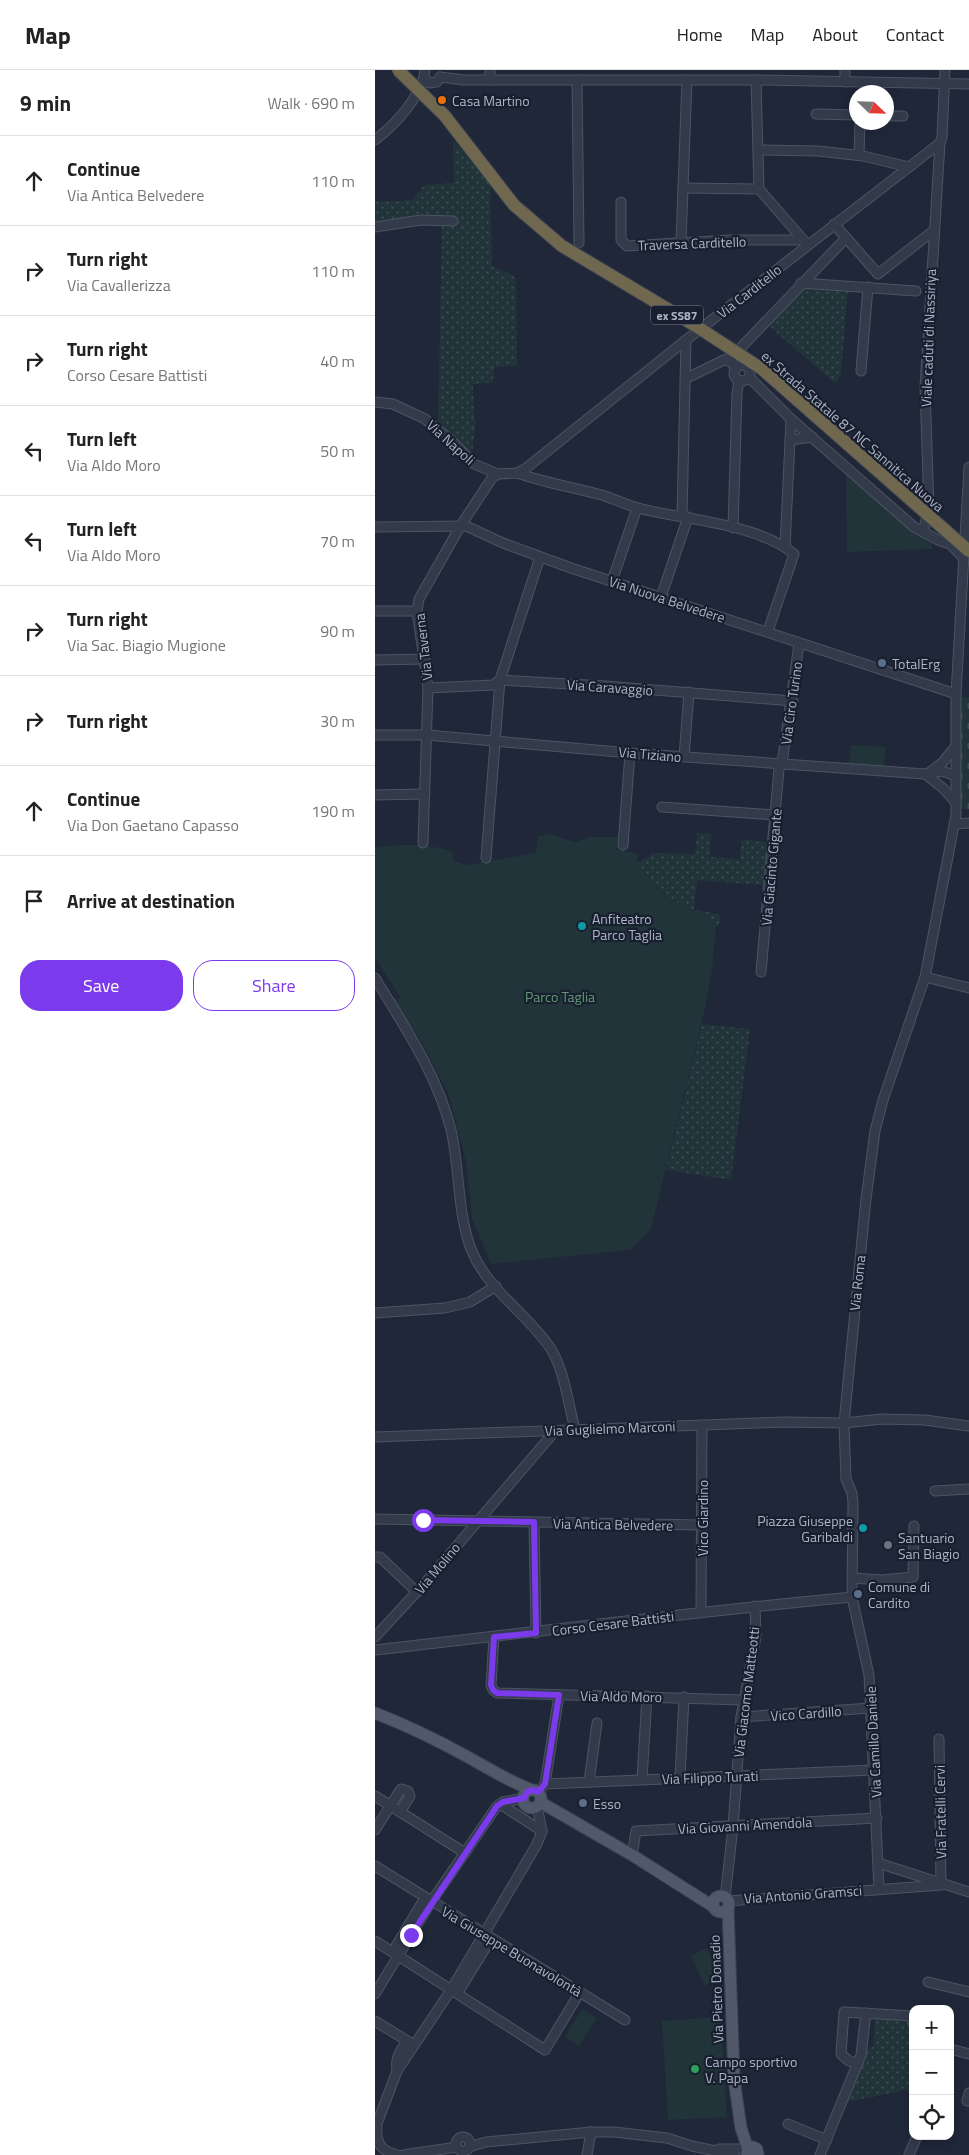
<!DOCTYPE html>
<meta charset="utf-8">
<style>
body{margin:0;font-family:"Titillium Web",sans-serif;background:#f2f2f2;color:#222}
.controls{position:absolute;right:15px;bottom:15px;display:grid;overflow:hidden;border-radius:10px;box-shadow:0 2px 12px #0003}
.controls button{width:45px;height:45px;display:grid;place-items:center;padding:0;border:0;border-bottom:1px solid #e0e0e0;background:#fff;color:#222;font:25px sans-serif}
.compass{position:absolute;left:474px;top:15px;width:45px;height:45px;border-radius:50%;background:#fff;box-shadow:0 2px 12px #0003;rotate:113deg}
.stop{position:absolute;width:15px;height:15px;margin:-11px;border:4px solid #7c3aed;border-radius:50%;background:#fff}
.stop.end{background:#7c3aed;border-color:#fff;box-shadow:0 1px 5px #0008}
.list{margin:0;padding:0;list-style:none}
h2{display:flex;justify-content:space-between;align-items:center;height:65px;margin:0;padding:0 20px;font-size:21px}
h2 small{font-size:16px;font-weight:400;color:#767676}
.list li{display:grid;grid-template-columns:32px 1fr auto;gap:15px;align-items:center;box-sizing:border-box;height:90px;padding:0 20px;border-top:1px solid #e0e0e0}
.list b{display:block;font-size:19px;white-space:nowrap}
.list p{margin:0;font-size:16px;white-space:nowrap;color:#767676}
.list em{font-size:16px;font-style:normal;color:#767676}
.actions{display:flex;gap:10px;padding:15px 20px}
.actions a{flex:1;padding:11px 0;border:1px solid #7c3aed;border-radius:20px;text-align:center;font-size:18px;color:#7c3aed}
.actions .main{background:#7c3aed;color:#fff}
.icon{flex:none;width:28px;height:28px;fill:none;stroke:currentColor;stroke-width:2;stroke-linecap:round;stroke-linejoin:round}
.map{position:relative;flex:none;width:594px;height:2085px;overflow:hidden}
header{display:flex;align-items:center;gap:30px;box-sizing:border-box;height:70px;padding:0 25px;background:#fff;border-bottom:1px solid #e0e0e0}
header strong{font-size:24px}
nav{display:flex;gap:28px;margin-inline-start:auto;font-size:18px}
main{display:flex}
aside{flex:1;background:#fff}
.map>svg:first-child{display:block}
.grass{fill:url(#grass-dots)}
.cemetery{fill:url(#cemetery-stones)}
.park{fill:#21343a}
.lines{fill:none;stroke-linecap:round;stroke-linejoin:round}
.minor-casing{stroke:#4d5464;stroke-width:11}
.major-casing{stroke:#3c4353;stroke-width:13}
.minor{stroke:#333a4a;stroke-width:9}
.major{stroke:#51586a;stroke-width:11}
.highway-bridge-casing{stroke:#3a4151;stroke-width:14;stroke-linecap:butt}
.highway-bridge{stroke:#70674f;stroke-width:12}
.route{stroke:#7c3aed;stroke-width:6}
.food-dot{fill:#e8710a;stroke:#181f2e;stroke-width:2}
.service-dot{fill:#5c6f8a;stroke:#181f2e;stroke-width:2}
.culture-dot{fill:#0f9aa8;stroke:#181f2e;stroke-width:2}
.worship-dot{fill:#6b7280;stroke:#181f2e;stroke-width:2}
.leisure-dot{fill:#2e9e5b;stroke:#181f2e;stroke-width:2}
.labels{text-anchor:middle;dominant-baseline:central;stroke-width:4.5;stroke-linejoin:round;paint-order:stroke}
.shield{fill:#181f2e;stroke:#808798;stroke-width:1}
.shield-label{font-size:12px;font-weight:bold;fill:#adb4c6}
.poi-label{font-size:14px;fill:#adb4c6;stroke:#181f2e;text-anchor:start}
.street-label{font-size:14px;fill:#adb4c6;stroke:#181f2e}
.park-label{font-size:14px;fill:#639876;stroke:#181f2e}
</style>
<header>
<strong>Map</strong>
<nav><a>Home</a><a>Map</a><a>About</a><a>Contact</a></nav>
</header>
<main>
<aside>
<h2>9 min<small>Walk · 690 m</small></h2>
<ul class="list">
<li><svg class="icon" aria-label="ahead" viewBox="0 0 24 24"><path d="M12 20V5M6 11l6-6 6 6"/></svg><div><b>Continue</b><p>Via Antica Belvedere</p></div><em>110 m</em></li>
<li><svg class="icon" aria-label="right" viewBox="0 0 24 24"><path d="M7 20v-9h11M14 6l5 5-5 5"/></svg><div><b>Turn right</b><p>Via Cavallerizza</p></div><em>110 m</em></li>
<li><svg class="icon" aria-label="right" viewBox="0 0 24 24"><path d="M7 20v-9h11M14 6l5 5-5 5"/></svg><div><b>Turn right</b><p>Corso Cesare Battisti</p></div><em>40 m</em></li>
<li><svg class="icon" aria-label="left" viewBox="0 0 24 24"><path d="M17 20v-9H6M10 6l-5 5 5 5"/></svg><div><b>Turn left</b><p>Via Aldo Moro</p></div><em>50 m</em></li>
<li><svg class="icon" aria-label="left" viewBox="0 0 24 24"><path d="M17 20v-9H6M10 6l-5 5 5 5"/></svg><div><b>Turn left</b><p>Via Aldo Moro</p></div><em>70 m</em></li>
<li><svg class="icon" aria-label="right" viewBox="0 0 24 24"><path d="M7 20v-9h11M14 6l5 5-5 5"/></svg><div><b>Turn right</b><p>Via Sac. Biagio Mugione</p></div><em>90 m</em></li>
<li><svg class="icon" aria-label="right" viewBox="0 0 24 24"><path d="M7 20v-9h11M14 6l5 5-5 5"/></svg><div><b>Turn right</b></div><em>30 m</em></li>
<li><svg class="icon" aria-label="ahead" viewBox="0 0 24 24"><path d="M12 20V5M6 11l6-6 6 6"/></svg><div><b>Continue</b><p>Via Don Gaetano Capasso</p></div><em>190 m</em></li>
<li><svg class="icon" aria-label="arrive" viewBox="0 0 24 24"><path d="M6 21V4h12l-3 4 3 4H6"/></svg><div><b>Arrive at destination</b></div></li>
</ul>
<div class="actions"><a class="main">Save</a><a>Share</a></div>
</aside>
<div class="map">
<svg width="594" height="2085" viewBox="0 0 594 2085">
<defs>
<pattern id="grass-dots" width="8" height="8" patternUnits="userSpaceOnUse" patternTransform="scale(1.25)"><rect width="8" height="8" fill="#21343a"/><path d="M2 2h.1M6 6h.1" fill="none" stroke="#3f4f55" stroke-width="1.8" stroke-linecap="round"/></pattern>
<pattern id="cemetery-stones" width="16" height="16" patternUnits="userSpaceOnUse" patternTransform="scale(1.25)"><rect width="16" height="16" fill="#21343a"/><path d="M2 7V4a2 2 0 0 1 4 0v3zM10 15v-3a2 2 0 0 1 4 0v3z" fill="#3f4f55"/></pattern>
</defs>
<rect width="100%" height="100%" fill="#1f2739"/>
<g class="grass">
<polygon points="78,71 100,91 115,114 117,196 141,207 142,296 119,297 118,312 98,314 99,349 101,350 97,385 80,369 80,367 63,352 67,147 0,153 0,132 38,130 49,115 79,113"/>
<polygon points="430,216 473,219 466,305 460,313 394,256"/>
<polygon points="322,763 336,764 335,787 365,789 366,769 393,772 388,815 322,810 319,839 346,845 344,856 341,857 326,844 290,827 262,793 276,786 276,783 320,784"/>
<polygon points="327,954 375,959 356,1110 291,1100"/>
<polygon points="500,1948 535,1950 534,1973 538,1974 538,2019 470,2032 493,1978 498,1977"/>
</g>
<polygon class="cemetery" points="594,627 594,739 586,739 585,628"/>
<g class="park">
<polygon points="471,403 557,470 557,479 472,482"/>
<polygon points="476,675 511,677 509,697 474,695"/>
<path d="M174,764L200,772L215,767H243L242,779L263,784L262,793L290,827L326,844L341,857L337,900L330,938L276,1159L255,1180L116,1194L97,1148L91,1091L73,1023L48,974L17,929L26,928L0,888V778C14,773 67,774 78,783L79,791L92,795L161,783L163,766Z"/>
<polygon points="332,1878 346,1909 330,1916 316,1886"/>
<polygon points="207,1939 222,1948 204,1976 190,1967"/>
<polygon points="346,1947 352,2047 293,2050 287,1951"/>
</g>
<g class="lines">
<defs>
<g id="minor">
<polyline points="50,0 49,7 54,13 62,12 65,7"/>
<polyline points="115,0 115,10"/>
<polyline points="470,0 470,12"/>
<polyline points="65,7 89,10 381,10 594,14"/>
<polyline points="202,10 204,173"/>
<polyline points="381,10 384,119 431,173"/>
<polyline points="441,44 482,45"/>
<polyline points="512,46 528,46"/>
<path d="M0,70C22,53 40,33 49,7"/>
<polyline points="383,80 443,81 488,86 534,97"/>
<polyline points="484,85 485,52"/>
<polyline points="308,118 384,119"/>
<polyline points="246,132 246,170 252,176 355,170 428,170"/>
<polyline points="459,154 503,204 558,161"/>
<polyline points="0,157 46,150 78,151"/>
<polyline points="306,172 312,10"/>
<polyline points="426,213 541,221"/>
<polyline points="354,290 471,168"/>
<circle cx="367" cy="303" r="8"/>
<polyline points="486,301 493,217"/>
<polyline points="374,307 416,349 539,457 563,470 575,474 588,487"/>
<polyline points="310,309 351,289 362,297"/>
<polyline points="0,332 18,334 50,349 79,373 99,394 123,404 142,403 150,399 311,270 565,73 567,67 570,0"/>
<polyline points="415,370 437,367"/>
<path d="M142,403C171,413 201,418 230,426C241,430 252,435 263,438C309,450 381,453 419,484L393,561"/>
<polyline points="307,446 311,270"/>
<polyline points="0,457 91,456 128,473 196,498 581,624"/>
<polyline points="358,458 362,324 364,310"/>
<polyline points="548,462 554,438 550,317 565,73"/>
<polyline points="410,477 416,349"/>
<polyline points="237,511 262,438"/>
<polyline points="286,527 313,447"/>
<polyline points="0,541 42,541"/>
<polyline points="0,590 50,589"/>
<polyline points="53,618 118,615 125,610 230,616 418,631"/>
<polyline points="0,665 52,665 255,683 550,704 567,701 581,706"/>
<polyline points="309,687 314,622"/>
<polyline points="555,702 568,692 581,676"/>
<polyline points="550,704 569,719 581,733"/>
<polyline points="0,725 50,724"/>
<polyline points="287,737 400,745"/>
<polyline points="579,754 594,753"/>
<polyline points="48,773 53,618 42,541 44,529 86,455 117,408 123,404"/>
<polyline points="248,775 255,683"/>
<polyline points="111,788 125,610 165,487"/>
<polyline points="386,902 404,699 407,693 424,574"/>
<polyline points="550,907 594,918"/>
<path d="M0,908C29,956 62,1004 76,1060C85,1099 82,1142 96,1179C112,1220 153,1244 176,1279C190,1302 193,1334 200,1359"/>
<polyline points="0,1243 70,1238 95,1232 121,1216"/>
<polyline points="0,1367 410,1352 469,1353 507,1349 550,1350 594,1356"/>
<polyline points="560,1421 594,1419"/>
<polyline points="0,1449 327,1455"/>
<polyline points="159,1452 161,1563"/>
<polyline points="0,1487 5,1487 42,1522"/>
<polyline points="477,1508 507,1510 538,1507 539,1456"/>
<polyline points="326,1542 327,1355"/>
<polyline points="0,1567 50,1513 181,1360"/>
<polyline points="119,1567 116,1615 118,1620 122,1623 369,1630"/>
<path d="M0,1580C159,1562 318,1542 477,1527"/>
<polyline points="366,1647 496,1638"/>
<polyline points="564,1669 566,1815"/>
<polyline points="305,1708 309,1627"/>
<polyline points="267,1709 272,1626"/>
<polyline points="214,1712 222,1653"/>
<polyline points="170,1714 499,1700"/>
<polyline points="170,1714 184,1625"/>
<polyline points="163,1722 170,1714"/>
<polyline points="0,1726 90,1783"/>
<polyline points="125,1734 167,1761"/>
<polyline points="0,1760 26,1719 33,1721 35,1726 25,1742"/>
<polyline points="257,1785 261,1761 502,1748"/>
<polyline points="503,1793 594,1822"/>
<polyline points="0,1796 250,1950"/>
<polyline points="504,1819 494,1605 477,1527 478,1433 477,1423 471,1409 469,1353 491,1129 500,1061 508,1030 550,907 581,745 581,624 594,397"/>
<polyline points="350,1828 358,1757 366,1647 381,1566 380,1536"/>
<polyline points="353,1831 566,1815"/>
<polyline points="0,1871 170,1980 205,1922"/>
<polyline points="23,1886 20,1881 21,1876 48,1831 56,1832"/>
<polyline points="553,1912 594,1922"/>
<polyline points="76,1920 85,1919 111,1877 112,1871 110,1864"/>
<polyline points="0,1924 56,1832 122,1736 128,1732 149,1728"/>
<polyline points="0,1951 39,1975"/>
<polyline points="575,1979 594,1984"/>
<polyline points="483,1993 474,1991 466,1984 469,1942 538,1946 538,1954"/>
<path d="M22,2000C20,1988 25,1981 32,1971"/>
<polyline points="594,2023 592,2031 594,2031"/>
<polyline points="413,2054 452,2070"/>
<path d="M2,2056C1,2073 5,2081 23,2085"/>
<polyline points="0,2059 22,2001 76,1920 162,1774 167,1761 162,1736"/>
<circle cx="88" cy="2074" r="7"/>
<polyline points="94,2077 111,2072 216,2062 239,2062 292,2068 317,2076 359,2085"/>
<polyline points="344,2079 373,2079"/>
<polyline points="28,2085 82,2077"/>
<polyline points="212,2085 216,2062"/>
<polyline points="445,2085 486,1985 491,1943"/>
<polyline points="534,2085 542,2066"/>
</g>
<g id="major">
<path d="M0,1643C31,1655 62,1670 91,1686C113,1698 133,1711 157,1720"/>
<circle cx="157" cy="1729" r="9"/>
<polyline points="165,1732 257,1785 339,1837"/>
<circle cx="346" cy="1834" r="8"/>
<polyline points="353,1838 359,2009 366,2058 373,2079"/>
<polyline points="372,2083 373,2079 378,2077 382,2079 383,2085"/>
</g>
</defs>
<use href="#minor" class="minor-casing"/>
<use href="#major" class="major-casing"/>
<use href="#minor" class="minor"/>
<use href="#major" class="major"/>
<defs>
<polyline id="highway-bridge" points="23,0 70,46 139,135 187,176 321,256 387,299 594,481"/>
</defs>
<use href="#highway-bridge" class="highway-bridge-casing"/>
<use href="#highway-bridge" class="highway-bridge"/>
</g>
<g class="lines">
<polyline class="route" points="36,1865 122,1736 128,1732 149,1728 152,1722 157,1720 163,1722 170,1714 184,1625 122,1623 118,1620 116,1615 119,1567 161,1563 159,1452 48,1450"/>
</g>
<circle class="food-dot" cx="67" cy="30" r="5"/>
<g class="service-dot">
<circle cx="507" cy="593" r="5"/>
<circle cx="483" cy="1524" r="5"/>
<circle cx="208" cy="1733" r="5"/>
</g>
<g class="culture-dot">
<circle cx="207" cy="856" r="5"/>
<circle cx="488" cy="1458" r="5"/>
</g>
<circle class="worship-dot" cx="513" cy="1475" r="5"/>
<circle class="leisure-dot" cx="320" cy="1999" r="5"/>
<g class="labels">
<rect class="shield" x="276" y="235.5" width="52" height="19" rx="4"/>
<g class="shield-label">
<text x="302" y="245">ex SS87</text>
</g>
<g class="poi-label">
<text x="77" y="30">Casa Martino</text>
<text x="517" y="593">TotalErg</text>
<text x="217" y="848">Anfiteatro<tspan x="217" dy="16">Parco Taglia</tspan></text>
<text x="478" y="1450" text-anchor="end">Piazza Giuseppe<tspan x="478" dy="16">Garibaldi</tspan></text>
<text x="523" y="1467">Santuario<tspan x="523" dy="16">San Biagio</tspan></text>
<text x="493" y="1516">Comune di<tspan x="493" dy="16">Cardito</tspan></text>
<text x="218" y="1733">Esso</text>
<text x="330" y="1991">Campo sportivo<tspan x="330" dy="16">V. Papa</tspan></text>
</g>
<g class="street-label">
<text transform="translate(317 173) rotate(-2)">Traversa Carditello</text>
<text transform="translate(374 221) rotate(-38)">Via Carditello</text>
<text transform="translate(553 268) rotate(-88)">Viale caduti di Nassiriya</text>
<text transform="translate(478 361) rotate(41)">ex Strada Statale 87 NC Sannitica Nuova</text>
<text transform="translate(76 372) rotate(42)">Via Napoli</text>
<text transform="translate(292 529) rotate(18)">Via Nuova Belvedere</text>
<text transform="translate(48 577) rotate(-97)">Via Taverna</text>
<text transform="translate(235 617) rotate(4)">Via Caravaggio</text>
<text transform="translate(416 633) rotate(-82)">Via Ciro Turino</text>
<text transform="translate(275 684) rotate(5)">Via Tiziano</text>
<text transform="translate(396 797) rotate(-85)">Via Giacinto Gigante</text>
<text transform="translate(482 1213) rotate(-84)">Via Roma</text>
<text transform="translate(235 1358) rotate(-2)">Via Guglielmo Marconi</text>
<text transform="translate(327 1448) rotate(-90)">Vico Giardino</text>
<text transform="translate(238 1454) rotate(1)">Via Antica Belvedere</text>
<text transform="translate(62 1498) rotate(-50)">Via Molino</text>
<text transform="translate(238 1553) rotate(-7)">Corso Cesare Battisti</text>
<text transform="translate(371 1622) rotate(-83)">Via Giacomo Matteotti</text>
<text transform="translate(246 1626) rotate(1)">Via Aldo Moro</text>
<text transform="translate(431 1643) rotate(-4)">Vico Cardillo</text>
<text transform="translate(498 1672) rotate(-93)">Via Camillo Daniele</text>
<text transform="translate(335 1707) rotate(-2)">Via Filippo Turati</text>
<text transform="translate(565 1742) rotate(-91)">Via Fratelli Cervi</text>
<text transform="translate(370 1755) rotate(-3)">Via Giovanni Amendola</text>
<text transform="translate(428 1824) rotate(-4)">Via Antonio Gramsci</text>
<text transform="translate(137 1881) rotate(31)">Via Giuseppe Buonavolontà</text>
<text transform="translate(341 1919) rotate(-92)">Via Pietro Donadio</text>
</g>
<g class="park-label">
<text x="185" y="926">Parco Taglia</text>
</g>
</g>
</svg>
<div class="controls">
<button>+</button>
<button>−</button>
<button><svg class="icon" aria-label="locate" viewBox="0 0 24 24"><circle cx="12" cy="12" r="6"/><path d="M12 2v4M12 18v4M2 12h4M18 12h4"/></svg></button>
</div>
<svg class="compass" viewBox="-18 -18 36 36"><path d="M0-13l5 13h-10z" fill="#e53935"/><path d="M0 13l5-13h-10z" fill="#767676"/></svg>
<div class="stop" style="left:48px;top:1450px"></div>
<div class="stop end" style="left:36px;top:1865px"></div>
</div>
</main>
